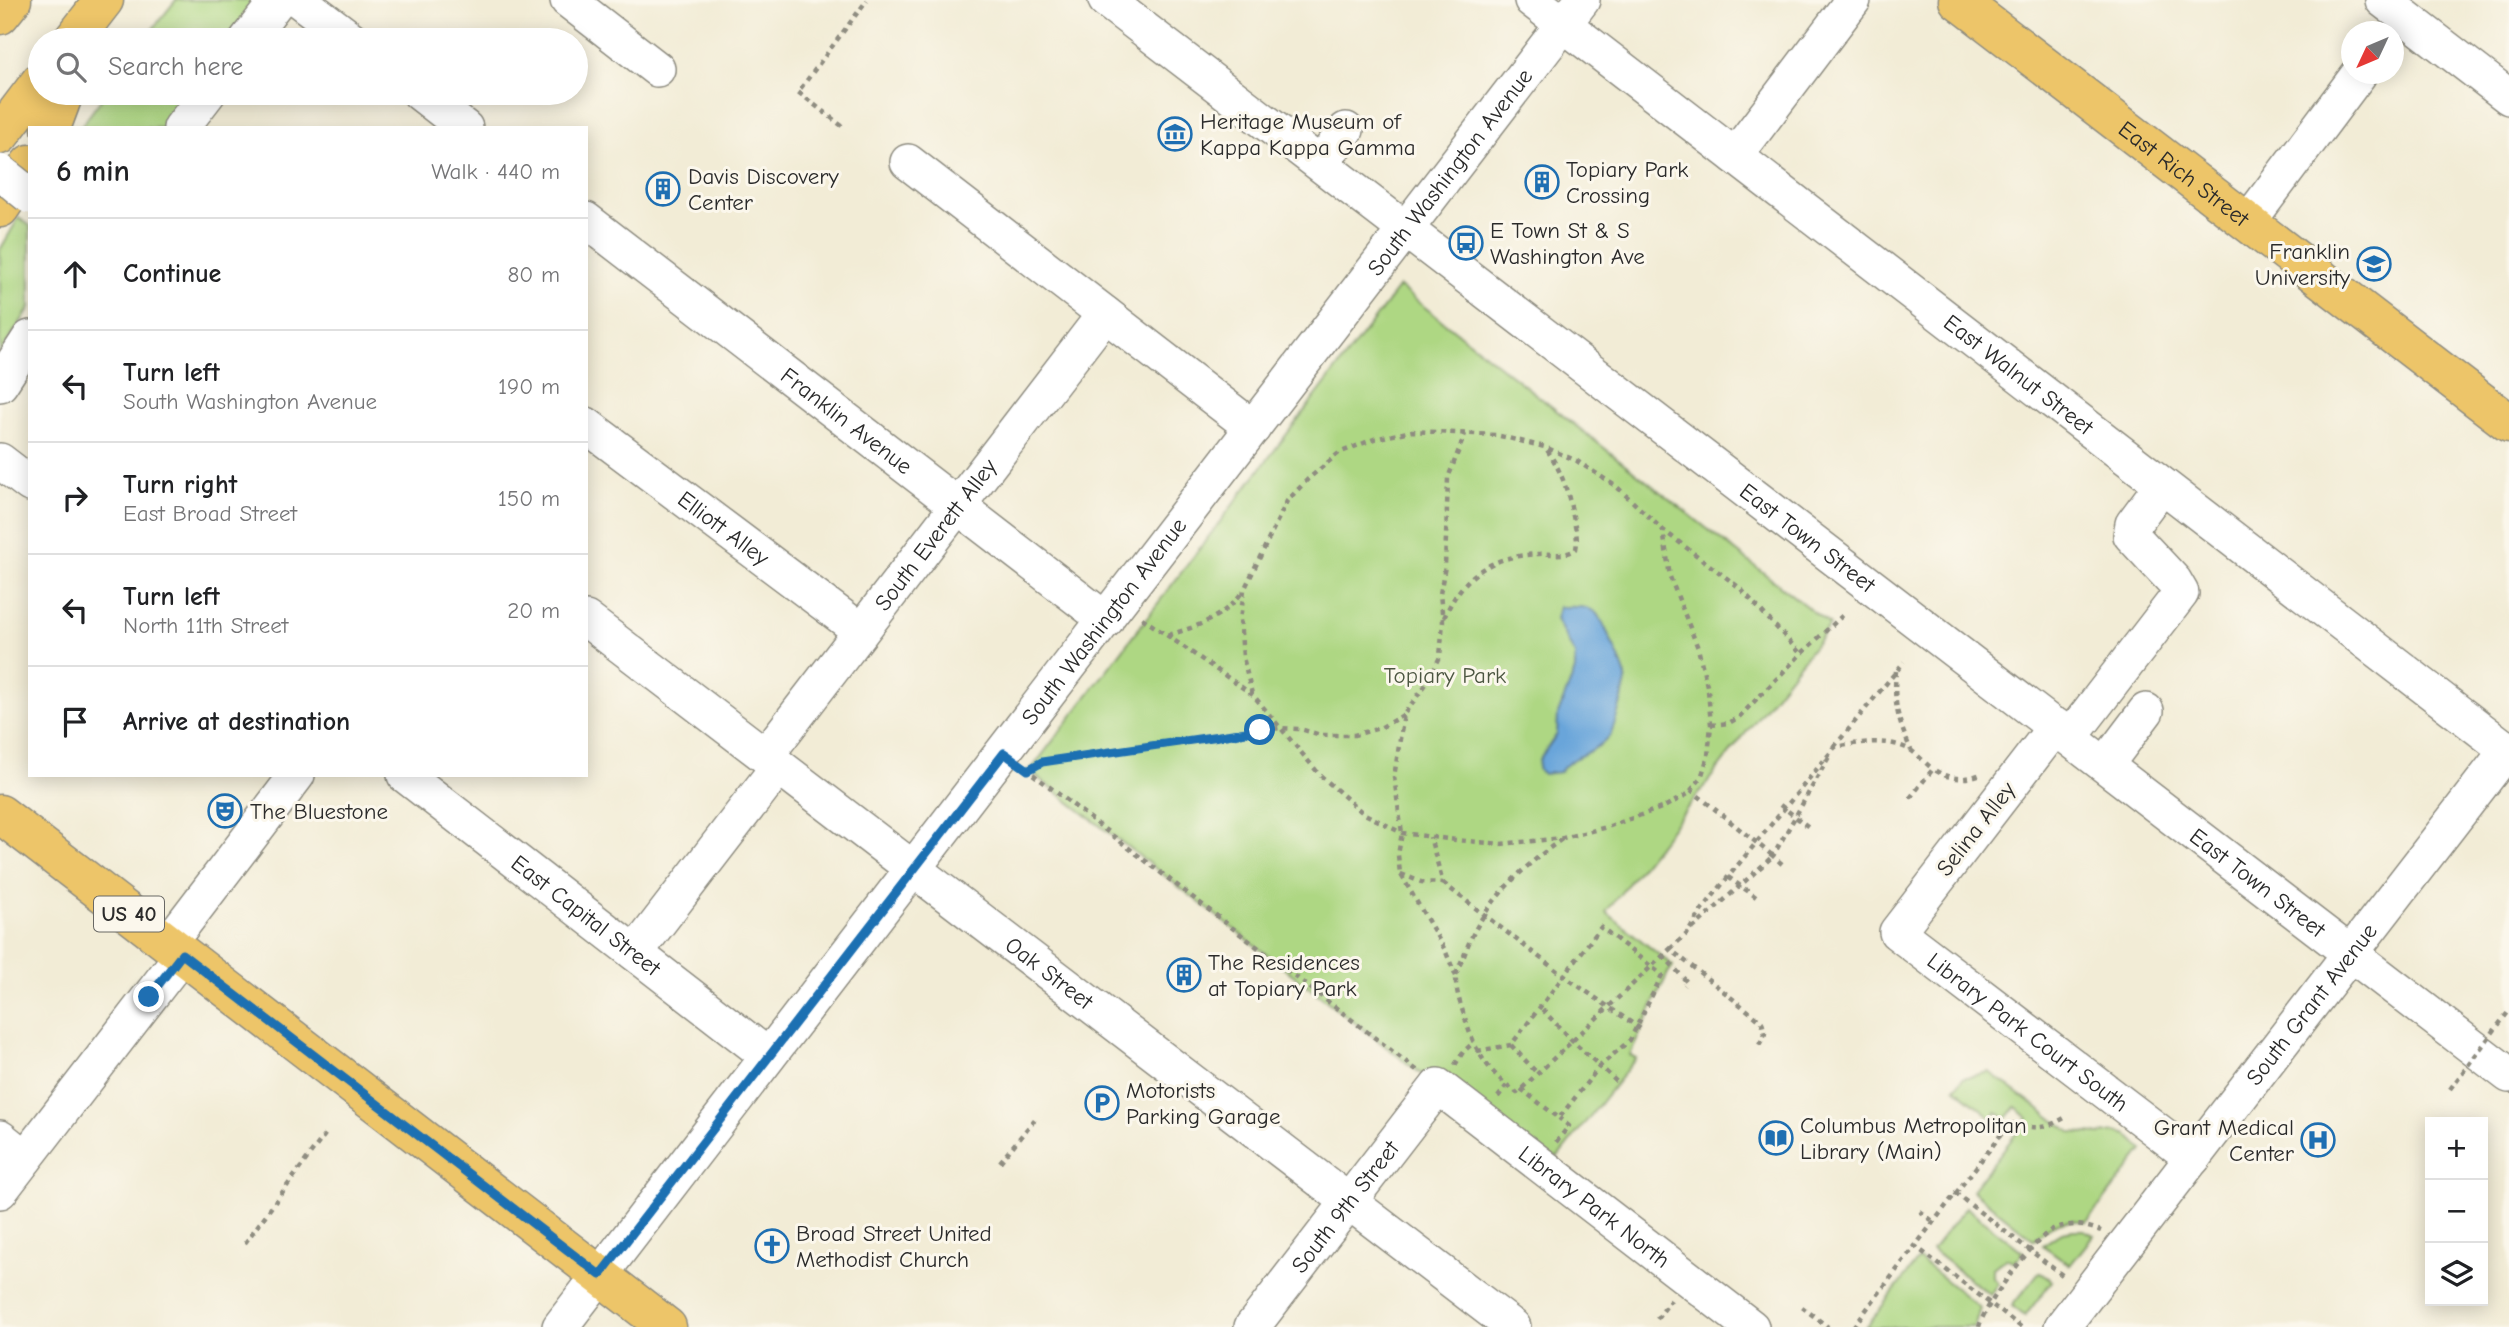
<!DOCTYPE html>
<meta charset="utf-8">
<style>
body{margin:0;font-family:"Comic Neue",sans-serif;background:#f6f6f6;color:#202124}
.controls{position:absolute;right:21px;bottom:21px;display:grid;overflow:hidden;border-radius:0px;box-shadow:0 4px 18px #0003}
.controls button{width:63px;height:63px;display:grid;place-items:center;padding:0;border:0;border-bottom:2px solid #e0e0e0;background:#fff;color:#202124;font:35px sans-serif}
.compass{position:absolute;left:2341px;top:21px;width:63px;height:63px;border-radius:50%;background:#fff;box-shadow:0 4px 18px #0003;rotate:226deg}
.stop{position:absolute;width:21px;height:21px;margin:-16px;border:5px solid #1f6fb2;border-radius:50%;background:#fff}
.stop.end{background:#1f6fb2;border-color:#fff;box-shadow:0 2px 7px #0008}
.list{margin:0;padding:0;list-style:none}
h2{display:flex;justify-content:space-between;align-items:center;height:91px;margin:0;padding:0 28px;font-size:30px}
h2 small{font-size:23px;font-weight:400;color:#757577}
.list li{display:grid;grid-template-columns:46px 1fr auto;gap:21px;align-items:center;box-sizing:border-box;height:112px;padding:0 28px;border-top:2px solid #e0e0e0}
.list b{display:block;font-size:26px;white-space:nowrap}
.list p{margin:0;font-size:23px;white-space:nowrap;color:#757577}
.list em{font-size:23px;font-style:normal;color:#757577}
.icon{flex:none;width:38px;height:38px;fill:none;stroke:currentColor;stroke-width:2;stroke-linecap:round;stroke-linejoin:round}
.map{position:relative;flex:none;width:2509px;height:1327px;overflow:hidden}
.search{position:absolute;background:#fff;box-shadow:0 4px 18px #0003;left:28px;top:28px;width:560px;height:77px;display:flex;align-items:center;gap:18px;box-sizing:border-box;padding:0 24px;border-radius:38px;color:#757577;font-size:26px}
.panel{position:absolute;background:#fff;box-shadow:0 4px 18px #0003;left:28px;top:126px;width:560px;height:651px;border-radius:0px}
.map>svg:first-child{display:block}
.green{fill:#aed783;stroke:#6c8157;stroke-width:2}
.water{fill:#69a5da;stroke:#4a6882;stroke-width:2}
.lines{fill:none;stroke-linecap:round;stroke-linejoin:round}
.minor-casing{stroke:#8e8c80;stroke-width:38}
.major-casing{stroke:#8e8c80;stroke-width:41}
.highway-casing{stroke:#8e8c80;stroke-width:41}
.path{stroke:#8e8c80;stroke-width:4.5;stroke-dasharray:5 5;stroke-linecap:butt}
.minor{stroke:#fff;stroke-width:35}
.major{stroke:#edc569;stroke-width:38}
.highway{stroke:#edc569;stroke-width:38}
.minor-bridge-casing{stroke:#8e8c80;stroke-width:38;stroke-linecap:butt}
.path-bridge{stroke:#8e8c80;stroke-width:4.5;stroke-dasharray:5 5;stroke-linecap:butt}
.minor-bridge{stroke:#fff;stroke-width:35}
.route{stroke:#1f6fb2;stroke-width:9}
.labels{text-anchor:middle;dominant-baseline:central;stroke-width:6;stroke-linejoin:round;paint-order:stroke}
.shield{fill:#fbf7ec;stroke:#696865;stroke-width:2}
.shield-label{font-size:21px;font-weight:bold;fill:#2b2b2b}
.poi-label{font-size:23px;fill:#2b2b2b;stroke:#fbf7ec;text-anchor:start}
.street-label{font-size:23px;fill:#2b2b2b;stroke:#fbf7ec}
.park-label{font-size:23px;fill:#4c5641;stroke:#fbf7ec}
</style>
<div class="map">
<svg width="2509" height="1327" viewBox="0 0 2509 1327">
<rect width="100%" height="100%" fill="#fbf7ec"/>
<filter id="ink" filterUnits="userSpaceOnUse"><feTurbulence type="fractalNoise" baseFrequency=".0143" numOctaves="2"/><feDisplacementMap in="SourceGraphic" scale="14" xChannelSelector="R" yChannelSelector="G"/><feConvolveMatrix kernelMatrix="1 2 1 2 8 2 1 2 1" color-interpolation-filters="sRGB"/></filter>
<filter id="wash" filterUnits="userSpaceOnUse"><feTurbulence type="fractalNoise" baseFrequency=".00686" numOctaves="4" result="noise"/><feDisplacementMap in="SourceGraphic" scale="28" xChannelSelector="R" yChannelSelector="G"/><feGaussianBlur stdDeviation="1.57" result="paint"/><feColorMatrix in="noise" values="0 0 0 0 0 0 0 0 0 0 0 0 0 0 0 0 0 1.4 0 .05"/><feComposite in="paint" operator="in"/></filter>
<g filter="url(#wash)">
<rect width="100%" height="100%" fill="#f2ecd6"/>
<g class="green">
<polygon points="176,0 260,0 229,40 144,40"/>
<polygon points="106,93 189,93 162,128 80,128"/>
<polygon points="19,217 30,226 30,308 0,353 0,250"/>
<polygon points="1399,287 1830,625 1606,912 1673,966 1668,973 1630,1055 1636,1058 1558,1157 1526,1155 1028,770 1033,767"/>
<path d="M1989,1072L2071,1132L2100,1134L2117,1132L2128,1135L2143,1150L2087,1222C2065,1217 2049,1224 2034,1240L1972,1190L2028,1118L2016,1107L2006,1119L1996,1112L1993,1119L1955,1088L1963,1078Z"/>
<polygon points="1966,1207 2023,1252 2015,1262 2006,1258 1993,1268 1993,1277 1998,1283 1990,1295 1932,1250"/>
<polygon points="2073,1230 2084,1230 2094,1235 2070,1265 2043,1245 2062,1232"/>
<polygon points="1919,1259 1980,1308 1974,1327 1866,1327"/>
<polygon points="2039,1272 2052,1281 2025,1316 2012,1306"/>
</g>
<path class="water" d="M1559,607C1570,607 1586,605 1596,613C1603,620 1623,666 1626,677C1627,684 1613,733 1608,738C1594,754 1571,755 1560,772L1543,774L1538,769L1539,760L1557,734L1558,714L1575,670V655L1556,619Z"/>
</g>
<g filter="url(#ink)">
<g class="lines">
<defs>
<g id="minor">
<polyline points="299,0 352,40"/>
<polyline points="568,0 657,69"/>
<path id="s1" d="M1106,0L2509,1075"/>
<path id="s2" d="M1532,0L2507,750"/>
<polyline points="2383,0 2509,97"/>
<polyline points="247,40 278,0"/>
<polyline points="420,93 465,128"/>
<polyline points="181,128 208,93"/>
<polyline points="1735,156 1853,0"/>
<polyline points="908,162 1253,428"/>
<polyline points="1321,163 1346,130"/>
<path id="s3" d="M586,220L1106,620"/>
<polyline points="2248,222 2359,74"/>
<polyline points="0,384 30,338"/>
<path id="s4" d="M586,425L861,631"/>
<polyline points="0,461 30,484"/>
<path id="s5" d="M586,619L1513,1327"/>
<path id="s6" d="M2056,726L1897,932L2193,1158"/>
<polyline points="2070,737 2181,593 2174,581 2131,535 2133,524 2162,485"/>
<path id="s7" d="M766,755L1105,314"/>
<polyline points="2106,764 2146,711"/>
<path id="s8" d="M405,775L768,1056"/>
<polyline points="168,944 297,775"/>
<polyline points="635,953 779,766"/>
<polyline points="0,1138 25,1158"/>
<polyline points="0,1191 182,955"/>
<path id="s9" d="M560,1327L1582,0"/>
<path id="s10" d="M1252,1327L1438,1086L1751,1327"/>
<path id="s11" d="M2062,1327L2509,748"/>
</g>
<g id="major">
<path id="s12" d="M1958,0L2509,423"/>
<polyline points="0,814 667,1327"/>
</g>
<g id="highway">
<polyline points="0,15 12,0"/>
<polyline points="73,40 104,0"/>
<polyline points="51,128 64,93"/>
<polyline points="0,135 40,82"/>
<polyline points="0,208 30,164"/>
</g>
</defs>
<use href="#minor" class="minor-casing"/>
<use href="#major" class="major-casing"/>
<use href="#highway" class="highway-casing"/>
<g class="path">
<polyline points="842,126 798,92 867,0"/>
<polyline points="1142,618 1253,695 1320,775 1363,813 1402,833 1456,840 1501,844 1563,838 1607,827 1664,807 1688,794 1701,778 1708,756 1711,725 1708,690 1698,648 1670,577 1663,530"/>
<path d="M1444,618C1463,574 1491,556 1539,554C1552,553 1566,557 1576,549C1578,539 1576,531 1574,521C1568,491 1563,473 1545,447"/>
<path d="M1168,635C1197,627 1225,617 1243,591"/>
<path d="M1896,671C1893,703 1898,721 1911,750"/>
<polyline points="1252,694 1243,657 1240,620 1244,590 1287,501 1308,479 1339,453 1374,439 1412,431 1496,435 1545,447 1577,461 1617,487 1663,530 1740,588 1801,654"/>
<polyline points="1711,725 1729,723 1739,717 1801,654 1843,615"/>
<polyline points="1834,747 1904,662"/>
<polyline points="1025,768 1418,1071"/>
<polyline points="1028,770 1042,762 1280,728 1300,729 1321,735 1354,735 1380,728 1403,715"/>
<path d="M1910,798L1933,769C1950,780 1965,781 1983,773"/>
<polyline points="1780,805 1810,828"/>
<polyline points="1782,864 1773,856 1830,755"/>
<polyline points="1401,874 1421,882 1443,883 1430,837"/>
<polyline points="1728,877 1756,897"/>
<polyline points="1443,883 1561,974 1642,1030"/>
<path d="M1690,929L1702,910L1728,877L1835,747C1859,743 1889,737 1912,751C1919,756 1926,764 1933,769"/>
<polyline points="1670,949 1773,856 1691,790"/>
<polyline points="1663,955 1687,982 1684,985"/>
<polyline points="1456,976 1445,950 1400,873 1398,855 1402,833 1394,777 1404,714 1427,683 1440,657 1443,621 1440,594 1445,566 1448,478 1465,434"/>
<polyline points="1511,1045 1538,1074"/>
<polyline points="1477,1051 1511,1045 1601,927 1662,975 1630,1040 1600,1066 1617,1082"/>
<polyline points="1455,1065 1463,1052 1473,1043"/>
<polyline points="1507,1085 1517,1093 1670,949 1762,1022 1765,1034 1759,1045"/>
<polyline points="1521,1089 1559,1118 1600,1066 1573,1042 1540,1007"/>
<path d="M1498,1097L1507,1085C1484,1066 1473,1046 1465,1018C1461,1006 1455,989 1456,976C1457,970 1461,962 1464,956C1481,905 1520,869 1562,839"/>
<polyline points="1556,1142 1569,1126 1559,1118"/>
<polyline points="1000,1162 1035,1119"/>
<polyline points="1955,1193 2066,1278"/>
<polyline points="1920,1211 1934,1222"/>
<polyline points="245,1243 326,1133"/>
<polyline points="1802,1307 1828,1327"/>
<polyline points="1657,1319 1671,1300"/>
<polyline points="1853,1327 1915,1246"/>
<path d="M1979,1327C1983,1307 2035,1238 2053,1229C2070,1222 2085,1225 2101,1231"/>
<path d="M2021,1327L1915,1246L2010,1123C2035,1129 2044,1130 2066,1117"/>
</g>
<use href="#minor" class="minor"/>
<use href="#major" class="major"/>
<use href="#highway" class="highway"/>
<defs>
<polyline id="minor-bridge" points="0,172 30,196"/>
</defs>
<use href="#minor-bridge" class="minor-bridge-casing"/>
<polyline class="path-bridge" points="2450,1089 2509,1011"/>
<use href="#minor-bridge" class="minor-bridge"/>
</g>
</g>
<g class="lines" filter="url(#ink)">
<polyline class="route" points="149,997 182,954 600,1275 1004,753 1028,770 1042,762 1260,730"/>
</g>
<defs>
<symbol id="museum-ring" viewBox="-11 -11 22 22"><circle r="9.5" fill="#fbf7ec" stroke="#1f6fb2" stroke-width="1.5"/><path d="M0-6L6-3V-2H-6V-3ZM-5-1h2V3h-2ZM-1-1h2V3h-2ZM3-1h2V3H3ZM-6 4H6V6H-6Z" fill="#1f6fb2"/></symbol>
<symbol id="building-ring" viewBox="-11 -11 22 22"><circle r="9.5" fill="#fbf7ec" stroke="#1f6fb2" stroke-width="1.5"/><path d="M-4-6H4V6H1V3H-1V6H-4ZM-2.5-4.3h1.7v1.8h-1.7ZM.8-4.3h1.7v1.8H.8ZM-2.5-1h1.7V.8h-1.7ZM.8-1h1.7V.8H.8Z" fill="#1f6fb2"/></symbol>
<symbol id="bus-ring" viewBox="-11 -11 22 22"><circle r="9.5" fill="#fbf7ec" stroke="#1f6fb2" stroke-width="1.5"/><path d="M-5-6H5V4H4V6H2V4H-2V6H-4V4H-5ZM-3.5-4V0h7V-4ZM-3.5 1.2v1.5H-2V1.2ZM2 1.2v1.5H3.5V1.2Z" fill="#1f6fb2"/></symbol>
<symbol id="university-ring" viewBox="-11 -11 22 22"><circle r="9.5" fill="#fbf7ec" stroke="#1f6fb2" stroke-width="1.5"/><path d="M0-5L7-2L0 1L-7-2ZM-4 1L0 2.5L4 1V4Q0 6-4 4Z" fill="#1f6fb2"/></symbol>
<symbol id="theatre-ring" viewBox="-11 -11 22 22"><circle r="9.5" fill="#fbf7ec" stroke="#1f6fb2" stroke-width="1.5"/><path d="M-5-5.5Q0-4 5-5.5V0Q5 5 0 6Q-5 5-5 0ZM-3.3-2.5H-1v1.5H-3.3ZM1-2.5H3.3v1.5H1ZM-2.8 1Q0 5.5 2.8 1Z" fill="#1f6fb2"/></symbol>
<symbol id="parking-ring" viewBox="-11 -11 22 22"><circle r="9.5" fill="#fbf7ec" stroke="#1f6fb2" stroke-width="1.5"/><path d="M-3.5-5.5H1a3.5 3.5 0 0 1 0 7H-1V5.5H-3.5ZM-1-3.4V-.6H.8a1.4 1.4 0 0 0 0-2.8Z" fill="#1f6fb2"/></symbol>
<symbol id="library-ring" viewBox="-11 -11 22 22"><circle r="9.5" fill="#fbf7ec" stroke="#1f6fb2" stroke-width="1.5"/><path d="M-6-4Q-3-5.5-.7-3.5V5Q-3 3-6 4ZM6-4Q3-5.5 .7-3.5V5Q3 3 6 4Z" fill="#1f6fb2"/></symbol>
<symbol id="hospital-ring" viewBox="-11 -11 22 22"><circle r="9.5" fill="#fbf7ec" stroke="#1f6fb2" stroke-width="1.5"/><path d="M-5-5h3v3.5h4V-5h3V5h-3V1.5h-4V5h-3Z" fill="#1f6fb2"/></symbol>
<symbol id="church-ring" viewBox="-11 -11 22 22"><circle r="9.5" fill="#fbf7ec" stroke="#1f6fb2" stroke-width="1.5"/><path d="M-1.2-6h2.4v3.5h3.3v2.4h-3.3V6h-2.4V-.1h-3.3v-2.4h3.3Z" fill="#1f6fb2"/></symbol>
</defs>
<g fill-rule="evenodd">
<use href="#museum-ring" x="1156" y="115" width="38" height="38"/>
<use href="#building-ring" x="1523" y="163" width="38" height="38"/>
<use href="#building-ring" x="644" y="170" width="38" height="38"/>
<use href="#bus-ring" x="1447" y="224" width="38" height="38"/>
<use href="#university-ring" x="2355" y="245" width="38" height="38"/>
<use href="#theatre-ring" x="206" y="792" width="38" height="38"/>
<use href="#building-ring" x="1165" y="956" width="38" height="38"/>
<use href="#parking-ring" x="1083" y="1084" width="38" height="38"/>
<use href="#library-ring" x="1757" y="1119" width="38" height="38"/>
<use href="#hospital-ring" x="2299" y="1121" width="38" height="38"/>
<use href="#church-ring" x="753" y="1227" width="38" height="38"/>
</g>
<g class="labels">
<rect class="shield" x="94" y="896.5" width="70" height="35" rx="5"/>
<g class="shield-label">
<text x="129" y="914">US 40</text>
</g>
<g class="poi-label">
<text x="1200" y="121">Heritage Museum of<tspan x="1200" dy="26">Kappa Kappa Gamma</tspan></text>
<text x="1566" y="169">Topiary Park<tspan x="1566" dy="26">Crossing</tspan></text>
<text x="688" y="176">Davis Discovery<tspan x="688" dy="26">Center</tspan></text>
<text x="1490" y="230">E Town St &amp; S<tspan x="1490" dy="26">Washington Ave</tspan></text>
<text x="2350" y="251" text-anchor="end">Franklin<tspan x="2350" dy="26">University</tspan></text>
<text x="250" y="811">The Bluestone</text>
<text x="1208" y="962">The Residences<tspan x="1208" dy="26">at Topiary Park</tspan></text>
<text x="1126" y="1090">Motorists<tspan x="1126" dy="26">Parking Garage</tspan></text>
<text x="1800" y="1125">Columbus Metropolitan<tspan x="1800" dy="26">Library (Main)</tspan></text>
<text x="2294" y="1127" text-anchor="end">Grant Medical<tspan x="2294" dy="26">Center</tspan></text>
<text x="796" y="1233">Broad Street United<tspan x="796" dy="26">Methodist Church</tspan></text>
</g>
<g class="street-label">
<text stroke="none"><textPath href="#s9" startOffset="1458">South Washington Avenue</textPath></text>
<text stroke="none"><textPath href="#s12" startOffset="285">East Rich Street</textPath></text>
<text stroke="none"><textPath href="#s2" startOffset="614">East Walnut Street</textPath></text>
<text stroke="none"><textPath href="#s3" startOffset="329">Franklin Avenue</textPath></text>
<text stroke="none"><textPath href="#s4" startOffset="172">Elliott Alley</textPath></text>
<text stroke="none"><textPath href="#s7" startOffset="278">South Everett Alley</textPath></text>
<text stroke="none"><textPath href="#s1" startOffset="884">East Town Street</textPath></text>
<text stroke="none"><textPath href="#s9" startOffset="891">South Washington Avenue</textPath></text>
<text transform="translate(1976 829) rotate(-52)">Selina Alley</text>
<text stroke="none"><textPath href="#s1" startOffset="1451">East Town Street</textPath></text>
<text stroke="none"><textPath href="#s8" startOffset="229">East Capital Street</textPath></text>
<text stroke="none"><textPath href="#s5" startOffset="583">Oak Street</textPath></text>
<text stroke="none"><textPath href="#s11" startOffset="408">South Grant Avenue</textPath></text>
<text stroke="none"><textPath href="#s6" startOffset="425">Library Park Court South</textPath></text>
<text stroke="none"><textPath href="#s10" startOffset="152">South 9th Street</textPath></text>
<text stroke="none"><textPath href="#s10" startOffset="502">Library Park North</textPath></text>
</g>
<g class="park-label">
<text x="1445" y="675">Topiary Park</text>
</g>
</g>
</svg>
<div class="controls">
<button>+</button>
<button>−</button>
<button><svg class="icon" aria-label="layers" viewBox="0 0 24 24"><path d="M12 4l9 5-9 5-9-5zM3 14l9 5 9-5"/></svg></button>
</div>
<svg class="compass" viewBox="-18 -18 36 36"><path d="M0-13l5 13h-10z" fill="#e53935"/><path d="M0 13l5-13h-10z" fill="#757577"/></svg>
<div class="stop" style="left:1260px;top:730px"></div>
<div class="stop end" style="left:149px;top:997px"></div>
<div class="search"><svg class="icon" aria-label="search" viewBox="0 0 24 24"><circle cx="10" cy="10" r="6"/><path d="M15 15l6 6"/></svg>Search here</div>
<section class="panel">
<h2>6 min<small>Walk · 440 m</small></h2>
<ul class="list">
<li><svg class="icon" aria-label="ahead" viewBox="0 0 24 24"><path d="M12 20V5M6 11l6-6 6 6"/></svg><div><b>Continue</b></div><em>80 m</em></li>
<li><svg class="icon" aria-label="left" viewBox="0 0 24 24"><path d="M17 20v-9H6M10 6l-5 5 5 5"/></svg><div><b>Turn left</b><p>South Washington Avenue</p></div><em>190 m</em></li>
<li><svg class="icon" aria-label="right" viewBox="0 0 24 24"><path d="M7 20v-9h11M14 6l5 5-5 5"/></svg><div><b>Turn right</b><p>East Broad Street</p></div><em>150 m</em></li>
<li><svg class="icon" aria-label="left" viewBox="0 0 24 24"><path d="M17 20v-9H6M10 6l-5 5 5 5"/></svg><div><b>Turn left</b><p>North 11th Street</p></div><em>20 m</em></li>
<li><svg class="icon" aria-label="arrive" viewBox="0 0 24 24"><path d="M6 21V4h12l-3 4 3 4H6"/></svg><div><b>Arrive at destination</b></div></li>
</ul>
</section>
</div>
